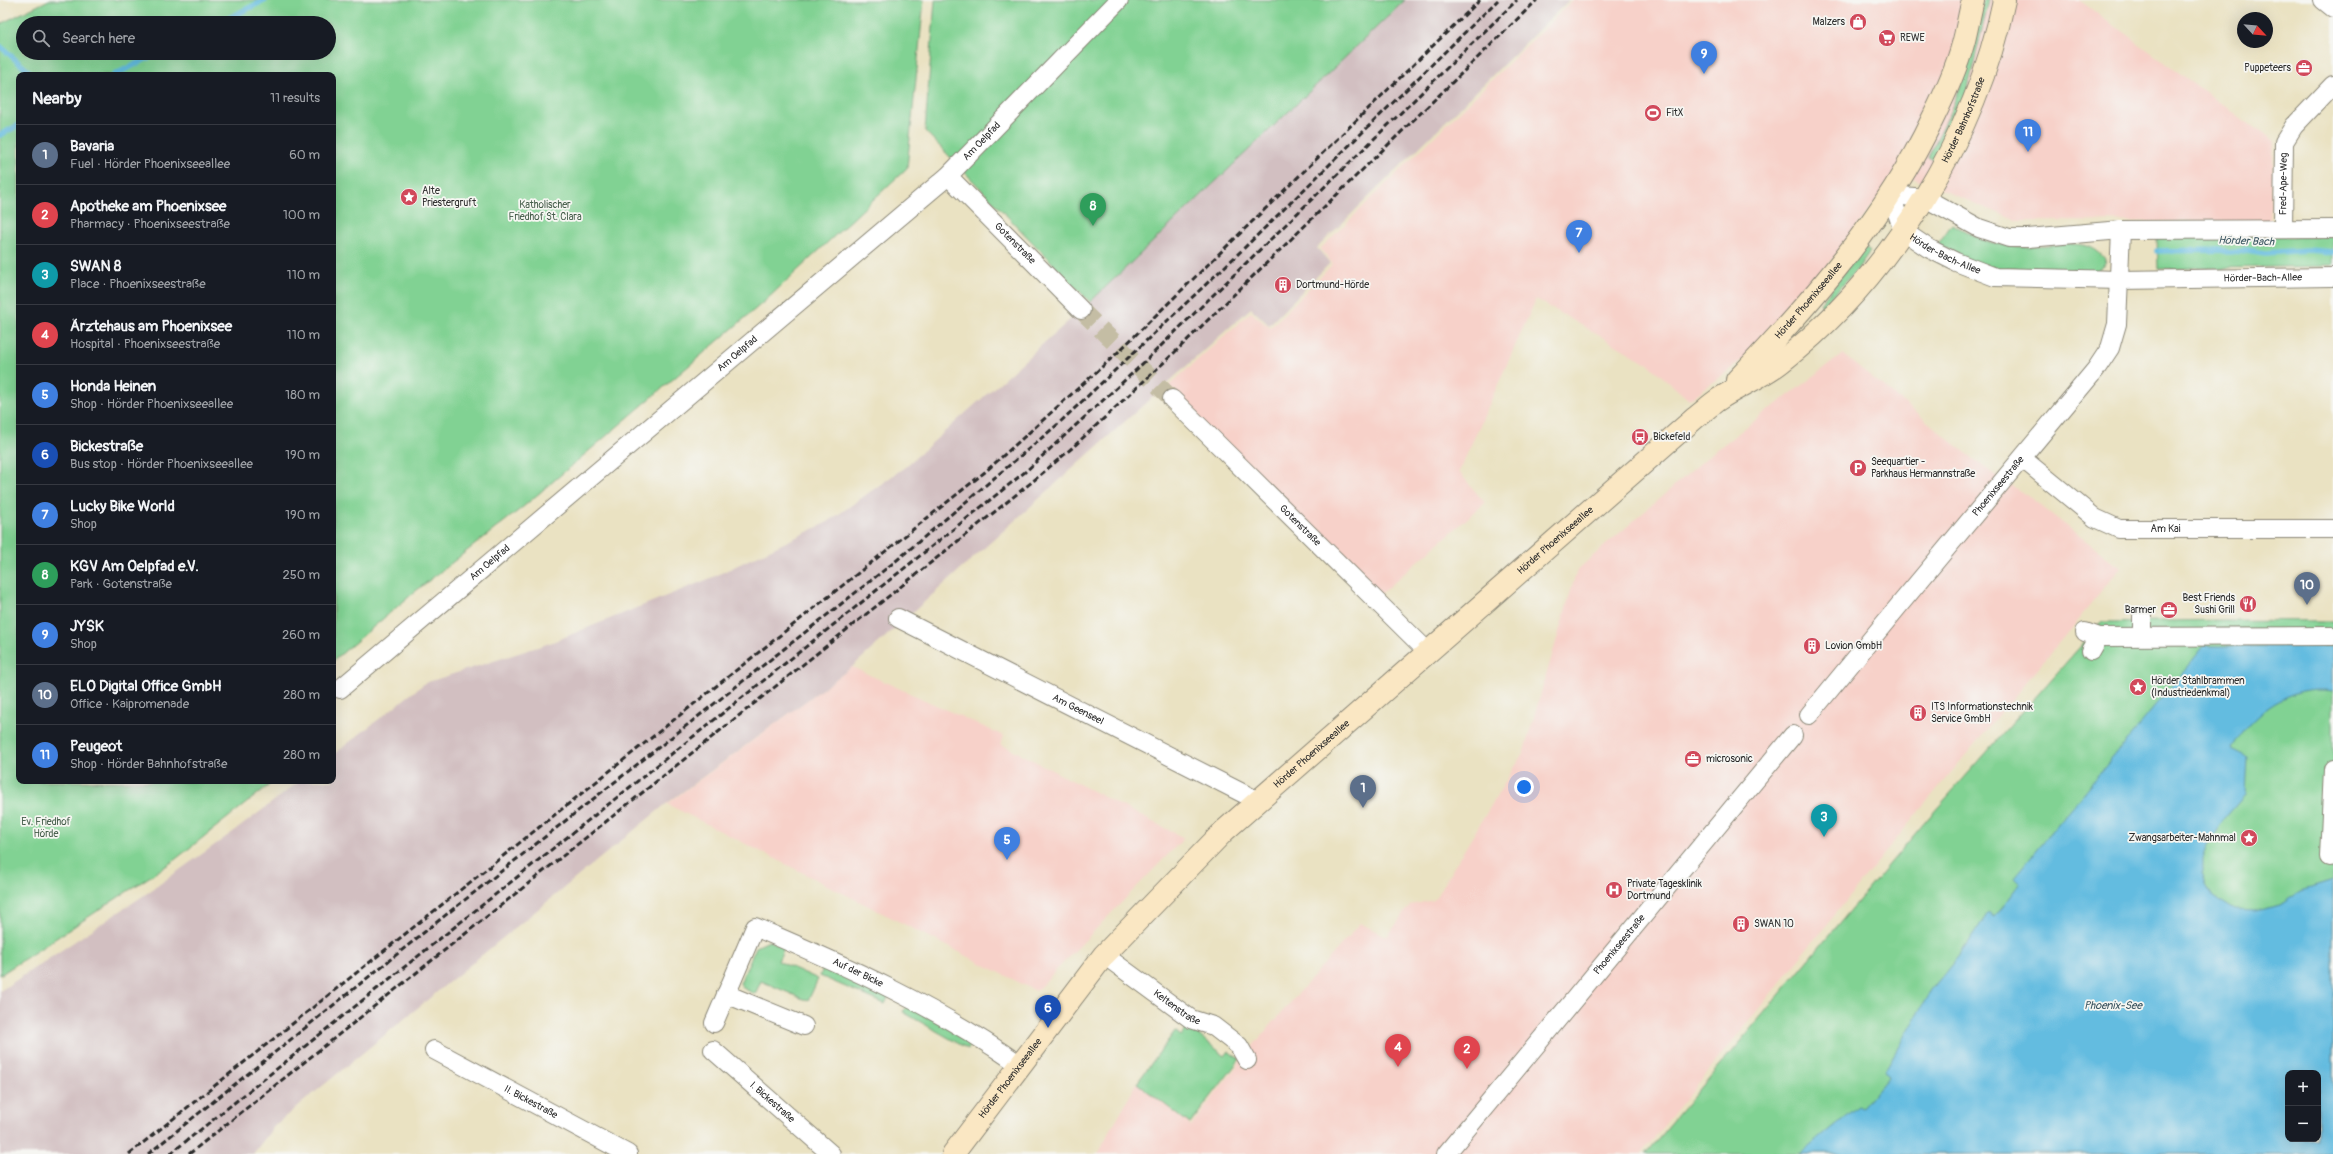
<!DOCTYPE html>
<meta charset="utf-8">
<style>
body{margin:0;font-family:Pangolin,sans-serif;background:#242831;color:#f1f3f6}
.controls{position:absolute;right:12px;bottom:12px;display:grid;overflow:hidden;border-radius:8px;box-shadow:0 4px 16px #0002}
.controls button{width:36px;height:36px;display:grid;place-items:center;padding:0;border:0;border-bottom:1px solid #363941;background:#171b24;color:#f1f3f6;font:20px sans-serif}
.compass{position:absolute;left:2237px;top:12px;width:36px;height:36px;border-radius:50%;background:#171b24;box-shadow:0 4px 16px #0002;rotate:116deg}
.you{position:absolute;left:1524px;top:787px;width:14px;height:14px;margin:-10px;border:3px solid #fff;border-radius:50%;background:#1a73e8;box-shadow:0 0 0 6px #1a73e833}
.badge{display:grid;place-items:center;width:26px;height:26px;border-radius:50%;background:#d93025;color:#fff;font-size:13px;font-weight:700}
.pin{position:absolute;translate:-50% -33px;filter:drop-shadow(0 1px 2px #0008)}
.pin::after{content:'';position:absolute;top:21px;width:14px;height:12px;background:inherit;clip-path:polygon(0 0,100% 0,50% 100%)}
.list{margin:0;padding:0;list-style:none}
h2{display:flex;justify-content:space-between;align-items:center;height:52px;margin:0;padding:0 16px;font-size:17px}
h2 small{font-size:13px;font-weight:400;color:#9ea1a6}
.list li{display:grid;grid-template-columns:26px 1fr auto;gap:12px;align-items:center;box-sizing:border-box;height:60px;padding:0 16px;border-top:1px solid #363941}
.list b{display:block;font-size:15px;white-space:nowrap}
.list p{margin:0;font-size:13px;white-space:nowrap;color:#9ea1a6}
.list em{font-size:13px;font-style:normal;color:#9ea1a6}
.icon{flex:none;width:22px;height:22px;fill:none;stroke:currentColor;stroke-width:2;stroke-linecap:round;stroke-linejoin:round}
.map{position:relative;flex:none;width:2333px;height:1154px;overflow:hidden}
.search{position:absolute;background:#171b24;box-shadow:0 4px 16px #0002;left:16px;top:16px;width:320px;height:44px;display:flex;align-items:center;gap:10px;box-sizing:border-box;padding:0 14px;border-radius:22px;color:#9ea1a6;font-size:15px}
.panel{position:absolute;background:#171b24;box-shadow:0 4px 16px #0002;left:16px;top:72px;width:320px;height:712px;border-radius:8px}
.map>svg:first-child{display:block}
.built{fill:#f7d1c9}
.industrial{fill:#d2bfc1}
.green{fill:#81d293;stroke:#567e5f;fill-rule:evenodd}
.water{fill:#63bce0;stroke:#477486;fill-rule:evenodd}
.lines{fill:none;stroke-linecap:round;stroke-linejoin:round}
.stream{stroke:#63bce0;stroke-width:5.5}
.street-tunnel{stroke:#c4bda4;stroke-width:18;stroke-dasharray:18 9;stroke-linecap:butt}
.street-casing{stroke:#8a8676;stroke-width:20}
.secondary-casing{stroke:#8a8676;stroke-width:24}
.street{stroke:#fff;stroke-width:18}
.secondary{stroke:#fae7c3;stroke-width:22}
.rail{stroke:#2b2b2b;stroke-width:3;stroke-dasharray:6 3;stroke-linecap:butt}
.labels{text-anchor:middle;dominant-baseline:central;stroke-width:3.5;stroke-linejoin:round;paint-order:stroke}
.poi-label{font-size:10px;fill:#2b2b2b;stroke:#f6f6f2;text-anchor:start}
.street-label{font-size:10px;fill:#2b2b2b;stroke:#f6f6f2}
.park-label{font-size:10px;fill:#455d4a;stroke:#f6f6f2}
.water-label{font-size:11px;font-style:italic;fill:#3c5661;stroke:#f6f6f2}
</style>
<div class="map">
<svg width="2333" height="1154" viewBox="0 0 2333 1154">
<rect width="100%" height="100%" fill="#f6f6f2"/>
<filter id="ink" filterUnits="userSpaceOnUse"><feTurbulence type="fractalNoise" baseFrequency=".025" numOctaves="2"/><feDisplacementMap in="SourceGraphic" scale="8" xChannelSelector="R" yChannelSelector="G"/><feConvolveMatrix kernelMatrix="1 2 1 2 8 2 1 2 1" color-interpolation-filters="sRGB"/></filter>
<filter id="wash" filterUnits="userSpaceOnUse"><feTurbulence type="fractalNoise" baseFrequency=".012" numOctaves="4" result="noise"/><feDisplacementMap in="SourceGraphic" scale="16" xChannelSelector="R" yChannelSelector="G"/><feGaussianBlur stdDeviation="0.9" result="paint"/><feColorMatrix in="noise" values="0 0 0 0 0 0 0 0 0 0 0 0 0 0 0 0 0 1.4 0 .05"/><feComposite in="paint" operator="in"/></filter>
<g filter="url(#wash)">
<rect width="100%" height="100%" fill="#eae2c2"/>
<g class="built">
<polygon points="1573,0 2079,0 2274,142 2270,222 2018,221 1898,172 1807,293 1753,352 1689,400 1647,363 1536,299 1459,472 1485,503 1377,597 1165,389 1251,312 1270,328 1333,264 1320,249"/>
<polygon points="1843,354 1985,468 2032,499 2121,568 1919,811 1641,1154 1097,1154 1137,1083 1191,1126 1250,1049 1360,923 1387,937 1410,905 1434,900 1524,751 1577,570 1712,453"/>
<polygon points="852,667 1004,736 1001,744 1184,838 1036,991 667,804"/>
</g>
<polygon class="industrial" points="1405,0 1569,0 1317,248 1330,263 1269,325 1251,308 852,667 666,804 275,1125 253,1154 0,1154 0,991 143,896 240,827 300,781 333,781 333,755 425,683 550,643 711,578 828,522 905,467 1081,310"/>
<g class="green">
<path d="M49,0H924L907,168L766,300L523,507L417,590L333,661V75H19V781L273,782L172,862L0,975V24ZM23,23H329V53H23Z"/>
<polygon points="935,0 1405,0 1090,302 925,131"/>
<polygon points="1983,0 1989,0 1967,92 1936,161 1928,157 1947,119 1962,82"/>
<path d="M1952,224C1966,231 1979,240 1994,243C2012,248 2034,247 2052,246C2073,244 2090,240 2105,259L2104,265L2097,271L1984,268L1938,244Z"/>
<polygon points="2157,236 2333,237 2333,266 2158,269"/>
<polygon points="1864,246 1870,251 1857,270 1823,306 1820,304"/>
<path d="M2224,620L2333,621V1154H1645L1925,822L2102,622ZM2288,1073H2318V1139H2288Z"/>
<polygon points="769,941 785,946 778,961 818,979 808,1001 761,981 755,994 743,988 740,983 756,947"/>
<polygon points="824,966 889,995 885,1004 820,976"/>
<polygon points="908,1004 973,1041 968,1049 903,1012"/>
<polygon points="1188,1027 1225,1056 1229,1051 1240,1059 1190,1124 1137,1083 1175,1031 1181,1036"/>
</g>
<path class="water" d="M2205,646H2333V691C2290,684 2251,714 2231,749L2247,757L2245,795L2224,819L2206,847L2202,858V872L2207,887L2213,897L2234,910L2254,911L2280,905L2301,891L2333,881V1154H1799L1858,1106L1862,1108L1889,1076L1884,1072L1931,990L1961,953L1988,913L1994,917L2020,883L2014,877ZM2288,1073H2318V1139H2288Z"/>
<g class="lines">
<g class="stream">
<polyline points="219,23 265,0"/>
<polyline points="0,46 33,75"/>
<polyline points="114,75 158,53"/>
<polyline points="0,135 19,125"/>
<polyline points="2157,251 2221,250 2230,253 2246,250 2266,253 2307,250 2333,252"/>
</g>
</g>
</g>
<g filter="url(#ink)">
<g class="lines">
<polyline class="street-tunnel" points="1081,310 1172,399"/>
<defs>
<g id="street">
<polyline points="2323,0 2333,8"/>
<path id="s1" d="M948,176L1081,310"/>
<path id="s2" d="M2283,229L2284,142L2294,126L2333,85"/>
<path id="s3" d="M2333,229L2121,230L2028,238H2009L1979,228L1925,198L1891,195L1903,231L1928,248L1956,262L1995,277L2120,280L2333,277"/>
<path id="s4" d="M1172,399L1427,651"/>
<path id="s5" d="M2023,459L2095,518L2119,529H2333"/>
<path id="s6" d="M898,618L1258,801"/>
<polyline points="2085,632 2099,637 2333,636"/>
<polyline points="2142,636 2142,616"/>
<polyline points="2091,651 2099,637"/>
<path id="s7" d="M340,689L948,176L1119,0"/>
<path id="s8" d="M1809,715L1901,603L2096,369L2110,348L2117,324L2121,230"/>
<polyline points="2329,857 2333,769"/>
<path id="s9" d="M1104,955L1191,1019L1213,1026L1239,1046L1247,1060"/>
<polyline points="726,994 804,1026"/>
<path id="s10" d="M714,1023L755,927C847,966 938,1007 1020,1065"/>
<path id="s11" d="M434,1050L628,1154"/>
<path id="s12" d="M713,1050L831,1154"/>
<path id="s13" d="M1446,1154L1793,735"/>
</g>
<g id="secondary">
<path id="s14" d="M1737,380C1812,301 1885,219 1932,120C1944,96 1956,70 1963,44C1967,30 1969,15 1973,0"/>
<path id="s15" d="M953,1154L1104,955L1224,831L1695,418C1703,412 1710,405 1719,399C1739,386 1762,377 1781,362C1890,278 1977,134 2004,0"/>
</g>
</defs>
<use href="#street" class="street-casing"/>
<use href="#secondary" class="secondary-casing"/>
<use href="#street" class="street"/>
<use href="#secondary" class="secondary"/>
<g class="rail">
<polyline points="129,1154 985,472 1113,357 1480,0"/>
<polyline points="148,1154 452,910 897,560 1057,425 1237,255 1498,0"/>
<polyline points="170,1154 1025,472 1137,369 1517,0"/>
<polyline points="189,1154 1032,482 1072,448 1174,353 1537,0"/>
</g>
</g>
</g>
<defs>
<symbol id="shop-disc" viewBox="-11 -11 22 22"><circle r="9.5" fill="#d1495b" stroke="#f6f6f2"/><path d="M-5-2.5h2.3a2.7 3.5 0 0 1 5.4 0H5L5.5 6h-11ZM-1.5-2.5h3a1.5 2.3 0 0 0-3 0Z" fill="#fff"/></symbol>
<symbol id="supermarket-disc" viewBox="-11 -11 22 22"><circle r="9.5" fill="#d1495b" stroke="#f6f6f2"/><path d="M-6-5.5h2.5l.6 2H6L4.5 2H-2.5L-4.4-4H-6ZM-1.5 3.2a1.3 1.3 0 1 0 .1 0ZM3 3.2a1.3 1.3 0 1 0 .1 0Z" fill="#fff"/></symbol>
<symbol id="office-disc" viewBox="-11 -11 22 22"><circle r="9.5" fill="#d1495b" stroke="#f6f6f2"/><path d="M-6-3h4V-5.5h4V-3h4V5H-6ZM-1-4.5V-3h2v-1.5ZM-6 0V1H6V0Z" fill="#fff"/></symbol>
<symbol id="stadium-disc" viewBox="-11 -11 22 22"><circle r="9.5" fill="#d1495b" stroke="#f6f6f2"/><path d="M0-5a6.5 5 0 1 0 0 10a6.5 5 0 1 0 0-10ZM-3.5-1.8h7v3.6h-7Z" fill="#fff"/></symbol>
<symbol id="sight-disc" viewBox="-11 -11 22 22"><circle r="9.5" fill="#d1495b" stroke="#f6f6f2"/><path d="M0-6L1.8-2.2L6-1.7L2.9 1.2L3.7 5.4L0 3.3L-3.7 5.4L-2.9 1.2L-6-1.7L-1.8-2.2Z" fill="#fff"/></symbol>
<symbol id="building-disc" viewBox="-11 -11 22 22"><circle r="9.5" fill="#d1495b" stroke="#f6f6f2"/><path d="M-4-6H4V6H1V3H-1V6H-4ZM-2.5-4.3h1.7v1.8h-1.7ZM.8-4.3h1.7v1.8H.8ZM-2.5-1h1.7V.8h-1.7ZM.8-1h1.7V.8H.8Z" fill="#fff"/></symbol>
<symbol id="bus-disc" viewBox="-11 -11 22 22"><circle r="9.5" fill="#d1495b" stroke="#f6f6f2"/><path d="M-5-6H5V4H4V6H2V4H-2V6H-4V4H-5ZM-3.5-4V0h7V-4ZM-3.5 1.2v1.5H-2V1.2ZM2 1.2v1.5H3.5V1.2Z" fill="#fff"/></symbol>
<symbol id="parking-disc" viewBox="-11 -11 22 22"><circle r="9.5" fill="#d1495b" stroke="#f6f6f2"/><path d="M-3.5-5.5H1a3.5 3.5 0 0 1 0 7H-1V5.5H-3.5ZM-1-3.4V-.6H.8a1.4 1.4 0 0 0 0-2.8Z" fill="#fff"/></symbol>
<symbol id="restaurant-disc" viewBox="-11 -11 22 22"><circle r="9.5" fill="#d1495b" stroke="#f6f6f2"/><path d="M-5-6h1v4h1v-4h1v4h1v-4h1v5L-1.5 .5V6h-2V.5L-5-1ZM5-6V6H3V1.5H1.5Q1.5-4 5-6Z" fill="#fff"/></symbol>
<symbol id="hospital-disc" viewBox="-11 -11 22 22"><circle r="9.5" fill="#d1495b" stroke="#f6f6f2"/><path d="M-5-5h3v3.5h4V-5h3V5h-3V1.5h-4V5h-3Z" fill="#fff"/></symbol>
</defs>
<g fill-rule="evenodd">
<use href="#shop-disc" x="1848" y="12" width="20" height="20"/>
<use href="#supermarket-disc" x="1877" y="28" width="20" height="20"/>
<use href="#office-disc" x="2294" y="58" width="20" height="20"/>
<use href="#stadium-disc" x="1643" y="103" width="20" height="20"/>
<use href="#sight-disc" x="399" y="187" width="20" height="20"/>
<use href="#building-disc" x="1273" y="275" width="20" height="20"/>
<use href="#bus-disc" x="1630" y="427" width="20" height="20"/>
<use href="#parking-disc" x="1848" y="458" width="20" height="20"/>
<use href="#restaurant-disc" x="2238" y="594" width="20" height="20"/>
<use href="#office-disc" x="2159" y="600" width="20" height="20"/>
<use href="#building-disc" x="1802" y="636" width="20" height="20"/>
<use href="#sight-disc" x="2128" y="677" width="20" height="20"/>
<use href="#building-disc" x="1908" y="703" width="20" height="20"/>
<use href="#office-disc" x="1683" y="749" width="20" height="20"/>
<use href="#sight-disc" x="2239" y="828" width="20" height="20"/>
<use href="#hospital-disc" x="1604" y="880" width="20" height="20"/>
<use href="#building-disc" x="1731" y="914" width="20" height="20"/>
</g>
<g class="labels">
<g class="poi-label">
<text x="1845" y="22" text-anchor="end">Malzers</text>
<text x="1900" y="38">REWE</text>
<text x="2291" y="68" text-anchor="end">Puppeteers</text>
<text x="1666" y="113">FitX</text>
<text x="422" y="191">Alte<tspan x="422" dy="12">Priestergruft</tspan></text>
<text x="1296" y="285">Dortmund-Hörde</text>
<text x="1653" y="437">Bickefeld</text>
<text x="1871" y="462">Seequartier -<tspan x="1871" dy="12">Parkhaus Hermannstraße</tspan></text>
<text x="2235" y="598" text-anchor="end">Best Friends<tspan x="2235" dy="12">Sushi Grill</tspan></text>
<text x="2156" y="610" text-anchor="end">Barmer</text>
<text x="1825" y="646">Lovion GmbH</text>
<text x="2151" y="681">Hörder Stahlbrammen<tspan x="2151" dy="12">(Industriedenkmal)</tspan></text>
<text x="1931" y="707">ITS Informationstechnik<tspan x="1931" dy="12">Service GmbH</tspan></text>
<text x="1706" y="759">microsonic</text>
<text x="2236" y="838" text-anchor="end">Zwangsarbeiter-Mahnmal</text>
<text x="1627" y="884">Private Tagesklinik<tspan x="1627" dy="12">Dortmund</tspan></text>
<text x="1754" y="924">SWAN 10</text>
</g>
<g class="street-label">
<text stroke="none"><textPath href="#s15" startOffset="1458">Hörder Bahnhofstraße</textPath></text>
<text stroke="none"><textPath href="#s7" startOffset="844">Am Oelpfad</textPath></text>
<text stroke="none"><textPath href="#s2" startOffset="45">Fred-Ape-Weg</textPath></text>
<text stroke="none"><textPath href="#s1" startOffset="95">Gotenstraße</textPath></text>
<text stroke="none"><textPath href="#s3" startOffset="538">Hörder-Bach-Allee</textPath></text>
<text stroke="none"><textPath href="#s3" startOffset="861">Hörder-Bach-Allee</textPath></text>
<text stroke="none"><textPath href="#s14" startOffset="107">Hörder Phoenixseeallee</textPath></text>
<text stroke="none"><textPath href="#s7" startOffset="520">Am Oelpfad</textPath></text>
<text stroke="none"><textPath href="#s8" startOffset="297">Phoenixseestraße</textPath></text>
<text stroke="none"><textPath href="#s4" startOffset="180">Gotenstraße</textPath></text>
<text stroke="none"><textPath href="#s5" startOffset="166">Am Kai</textPath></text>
<text stroke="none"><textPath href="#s15" startOffset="863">Hörder Phoenixseeallee</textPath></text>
<text stroke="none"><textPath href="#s7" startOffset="196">Am Oelpfad</textPath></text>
<text stroke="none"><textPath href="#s6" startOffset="202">Am Geenseel</textPath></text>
<text stroke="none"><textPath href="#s15" startOffset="539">Hörder Phoenixseeallee</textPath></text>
<text stroke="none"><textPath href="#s13" startOffset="272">Phoenixseestraße</textPath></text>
<text stroke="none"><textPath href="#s10" startOffset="217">Auf der Bicke</textPath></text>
<text stroke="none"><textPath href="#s9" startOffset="90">Keltenstraße</textPath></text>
<text stroke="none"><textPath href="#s15" startOffset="95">Hörder Phoenixseeallee</textPath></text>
<text stroke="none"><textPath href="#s11" startOffset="110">II. Bickestraße</textPath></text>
<text stroke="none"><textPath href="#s12" startOffset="79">I. Bickestraße</textPath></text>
</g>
<g class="park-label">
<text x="545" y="205">Katholischer<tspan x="545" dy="12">Friedhof St. Clara</tspan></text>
<text x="46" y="822">Ev. Friedhof<tspan x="46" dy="12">Hörde</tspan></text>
</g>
<g class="water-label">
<text transform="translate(2246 241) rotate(2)">Hörder Bach</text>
<text x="2113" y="1005">Phoenix-See</text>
</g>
</g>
</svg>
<div class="controls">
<button>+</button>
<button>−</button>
</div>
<svg class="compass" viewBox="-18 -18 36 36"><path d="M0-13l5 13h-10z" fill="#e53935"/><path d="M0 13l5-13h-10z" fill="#9ea1a6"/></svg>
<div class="you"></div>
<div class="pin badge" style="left:1363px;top:808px;background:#5c6f8a">1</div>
<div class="pin badge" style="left:1467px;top:1069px;background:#e0444e">2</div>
<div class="pin badge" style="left:1824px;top:837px;background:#0f9aa8">3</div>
<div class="pin badge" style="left:1398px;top:1067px;background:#e0444e">4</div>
<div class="pin badge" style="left:1007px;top:860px;background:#3f7fe0">5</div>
<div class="pin badge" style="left:1048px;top:1028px;background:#1a4fb4">6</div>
<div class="pin badge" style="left:1579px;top:253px;background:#3f7fe0">7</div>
<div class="pin badge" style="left:1093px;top:226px;background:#2e9e5b">8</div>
<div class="pin badge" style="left:1704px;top:74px;background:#3f7fe0">9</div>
<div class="pin badge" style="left:2307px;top:605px;background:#5c6f8a">10</div>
<div class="pin badge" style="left:2028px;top:152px;background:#3f7fe0">11</div>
<div class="search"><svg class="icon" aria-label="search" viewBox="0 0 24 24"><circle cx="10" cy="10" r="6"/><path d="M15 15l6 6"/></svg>Search here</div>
<section class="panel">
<h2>Nearby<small>11 results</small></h2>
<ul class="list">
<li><span class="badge" style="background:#5c6f8a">1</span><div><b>Bavaria</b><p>Fuel · Hörder Phoenixseeallee</p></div><em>60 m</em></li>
<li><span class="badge" style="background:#e0444e">2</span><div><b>Apotheke am Phoenixsee</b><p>Pharmacy · Phoenixseestraße</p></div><em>100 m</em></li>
<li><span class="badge" style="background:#0f9aa8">3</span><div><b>SWAN 8</b><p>Place · Phoenixseestraße</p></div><em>110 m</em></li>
<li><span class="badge" style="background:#e0444e">4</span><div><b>Ärztehaus am Phoenixsee</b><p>Hospital · Phoenixseestraße</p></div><em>110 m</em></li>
<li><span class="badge" style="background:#3f7fe0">5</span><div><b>Honda Heinen</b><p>Shop · Hörder Phoenixseeallee</p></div><em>180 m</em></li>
<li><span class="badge" style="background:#1a4fb4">6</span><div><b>Bickestraße</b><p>Bus stop · Hörder Phoenixseeallee</p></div><em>190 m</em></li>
<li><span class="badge" style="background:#3f7fe0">7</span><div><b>Lucky Bike World</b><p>Shop</p></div><em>190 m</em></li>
<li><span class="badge" style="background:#2e9e5b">8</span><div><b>KGV Am Oelpfad e.V.</b><p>Park · Gotenstraße</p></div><em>250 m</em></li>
<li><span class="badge" style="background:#3f7fe0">9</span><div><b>JYSK</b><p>Shop</p></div><em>260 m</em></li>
<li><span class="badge" style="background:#5c6f8a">10</span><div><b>ELO Digital Office GmbH</b><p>Office · Kaipromenade</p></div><em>280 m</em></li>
<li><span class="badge" style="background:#3f7fe0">11</span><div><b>Peugeot</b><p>Shop · Hörder Bahnhofstraße</p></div><em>280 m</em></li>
</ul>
</section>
</div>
